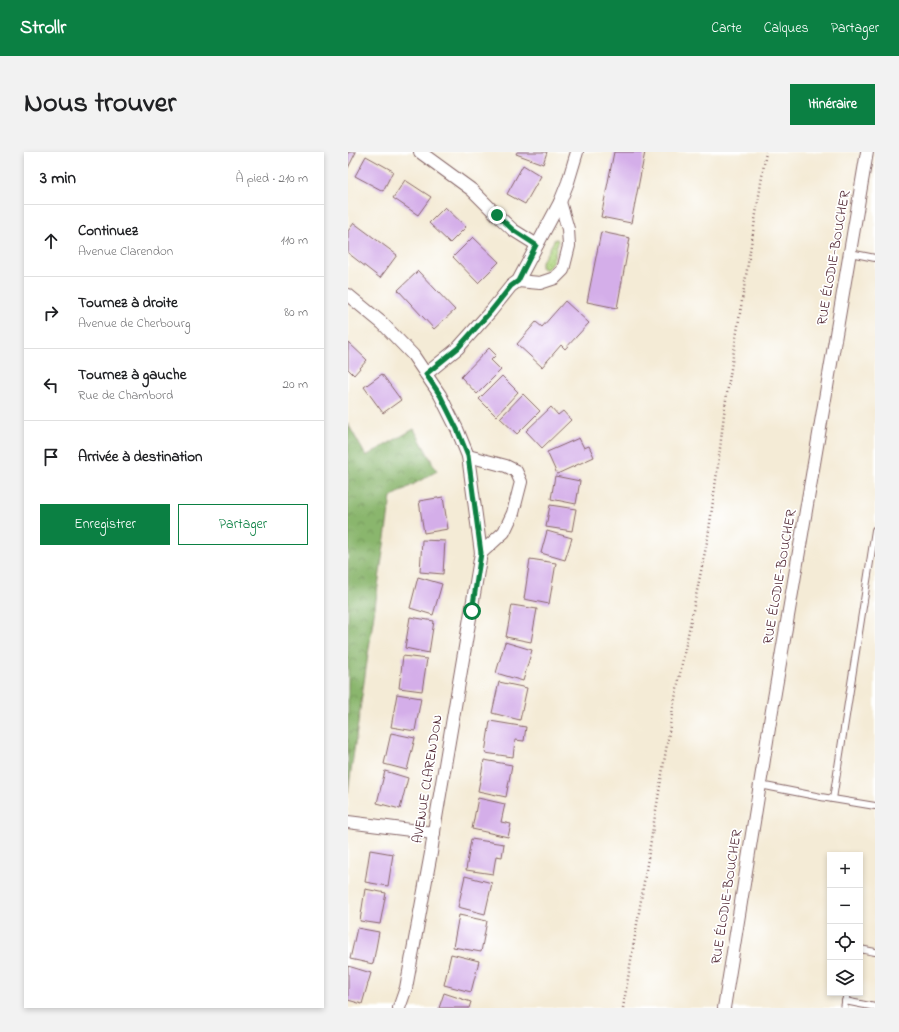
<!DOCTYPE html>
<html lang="fr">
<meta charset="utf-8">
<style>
body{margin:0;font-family:"Indie Flower",sans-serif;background:#f2f2f2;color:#202124}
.controls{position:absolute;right:12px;bottom:12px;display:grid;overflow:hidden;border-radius:0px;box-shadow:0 2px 6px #0003}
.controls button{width:36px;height:36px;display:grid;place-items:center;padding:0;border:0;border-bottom:1px solid #e0e0e0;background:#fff;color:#202124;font:20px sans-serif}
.stop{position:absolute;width:12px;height:12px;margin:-9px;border:3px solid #0b8043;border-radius:50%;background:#fff}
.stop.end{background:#0b8043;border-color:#fff;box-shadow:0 1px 4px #0008}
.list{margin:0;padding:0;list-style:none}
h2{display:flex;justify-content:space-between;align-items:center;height:52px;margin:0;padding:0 16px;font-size:17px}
h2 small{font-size:13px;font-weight:400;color:#757577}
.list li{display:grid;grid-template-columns:26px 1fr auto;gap:12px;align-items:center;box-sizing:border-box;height:72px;padding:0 16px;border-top:1px solid #e0e0e0}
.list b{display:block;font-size:15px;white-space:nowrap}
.list p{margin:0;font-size:13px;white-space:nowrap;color:#757577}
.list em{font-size:13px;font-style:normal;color:#757577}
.actions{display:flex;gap:8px;padding:12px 16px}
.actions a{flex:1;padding:9px 0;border:1px solid #0b8043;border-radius:0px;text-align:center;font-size:14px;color:#0b8043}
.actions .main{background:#0b8043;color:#fff}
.icon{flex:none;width:22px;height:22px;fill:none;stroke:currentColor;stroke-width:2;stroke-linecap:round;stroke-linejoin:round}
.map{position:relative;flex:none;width:527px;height:856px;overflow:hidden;border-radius:0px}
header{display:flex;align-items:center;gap:24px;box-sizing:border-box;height:56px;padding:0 20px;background:#0b8043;color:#fff}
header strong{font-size:19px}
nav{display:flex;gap:22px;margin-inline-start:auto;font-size:14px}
.intro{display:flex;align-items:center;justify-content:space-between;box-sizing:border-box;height:96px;padding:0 24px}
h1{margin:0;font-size:28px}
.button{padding:10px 18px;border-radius:0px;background:#0b8043;color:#fff;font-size:14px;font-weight:700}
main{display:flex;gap:24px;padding:0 24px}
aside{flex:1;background:#fff;border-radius:0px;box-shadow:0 2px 6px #0003}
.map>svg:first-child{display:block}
.grass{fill:url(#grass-dots);stroke:#7c7a54}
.forest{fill:url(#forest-crowns);stroke:#6a6a4c}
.building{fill:#d4aee9}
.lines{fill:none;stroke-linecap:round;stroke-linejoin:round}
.service-casing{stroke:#866667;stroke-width:8}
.minor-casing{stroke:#866667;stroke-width:14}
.path{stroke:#866667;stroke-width:2.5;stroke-dasharray:1 3;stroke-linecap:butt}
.service{stroke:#fff;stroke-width:6}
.minor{stroke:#fff;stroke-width:12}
.route{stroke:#0b8043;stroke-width:5}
.labels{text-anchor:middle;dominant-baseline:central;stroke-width:3.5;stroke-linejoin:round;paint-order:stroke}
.street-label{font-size:14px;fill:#4a1f2b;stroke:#fff}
</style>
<header>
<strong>Strollr</strong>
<nav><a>Carte</a><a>Calques</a><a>Partager</a></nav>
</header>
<div class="intro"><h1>Nous trouver</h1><a class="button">Itinéraire</a></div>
<main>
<aside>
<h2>3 min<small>À pied · 210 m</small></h2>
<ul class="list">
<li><svg class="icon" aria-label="ahead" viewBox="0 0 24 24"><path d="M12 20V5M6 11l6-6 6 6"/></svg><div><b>Continuez</b><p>Avenue Clarendon</p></div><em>110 m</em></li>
<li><svg class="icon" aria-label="right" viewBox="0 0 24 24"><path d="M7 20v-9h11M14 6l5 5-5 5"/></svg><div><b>Tournez à droite</b><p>Avenue de Cherbourg</p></div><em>80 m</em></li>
<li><svg class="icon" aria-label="left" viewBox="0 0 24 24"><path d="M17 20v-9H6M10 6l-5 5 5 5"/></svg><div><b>Tournez à gauche</b><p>Rue de Chambord</p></div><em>20 m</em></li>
<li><svg class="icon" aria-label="arrive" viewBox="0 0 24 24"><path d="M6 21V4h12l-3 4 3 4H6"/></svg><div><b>Arrivée à destination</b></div></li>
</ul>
<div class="actions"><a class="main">Enregistrer</a><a>Partager</a></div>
</aside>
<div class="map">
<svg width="527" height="856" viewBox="0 0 527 856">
<defs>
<pattern id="grass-dots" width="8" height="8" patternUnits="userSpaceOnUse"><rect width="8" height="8" fill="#aed47e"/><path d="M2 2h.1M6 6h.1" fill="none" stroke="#97b66d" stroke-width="1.8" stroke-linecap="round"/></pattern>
<pattern id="forest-crowns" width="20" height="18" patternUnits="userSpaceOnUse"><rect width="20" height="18" fill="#8ab66d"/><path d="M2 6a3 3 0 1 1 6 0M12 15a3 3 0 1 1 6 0" fill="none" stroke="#73935a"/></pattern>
</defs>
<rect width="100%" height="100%" fill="#fff"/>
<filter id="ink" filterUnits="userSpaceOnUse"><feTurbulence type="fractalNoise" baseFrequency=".025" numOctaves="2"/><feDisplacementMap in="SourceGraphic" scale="8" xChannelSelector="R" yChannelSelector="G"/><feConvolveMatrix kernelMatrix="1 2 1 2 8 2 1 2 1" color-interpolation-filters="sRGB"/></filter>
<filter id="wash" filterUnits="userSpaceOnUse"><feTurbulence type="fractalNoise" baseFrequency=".012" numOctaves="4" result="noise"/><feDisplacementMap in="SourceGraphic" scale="16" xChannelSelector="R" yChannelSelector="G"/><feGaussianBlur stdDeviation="0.9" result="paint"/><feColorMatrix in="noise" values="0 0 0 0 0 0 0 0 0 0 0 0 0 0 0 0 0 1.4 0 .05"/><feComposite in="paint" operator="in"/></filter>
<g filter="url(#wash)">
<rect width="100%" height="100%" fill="#f4ebd6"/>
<path class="grass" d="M207,87H209L210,88C208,98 206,111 199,117H196L193,115V111Z"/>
<polygon class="forest" points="0,272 18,304 66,277 89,319 43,345 0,640"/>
<g id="blocks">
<g class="building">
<polygon points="0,0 8,0 0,16"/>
<polygon points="169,0 199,0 195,12 168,2"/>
<polygon points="266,0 297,0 283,71 253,65"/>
<polygon points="18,4 45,19 35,39 7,24"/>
<polygon points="175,13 193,24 177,52 159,42"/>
<polygon points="57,28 83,45 70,63 45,46"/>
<polygon points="97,55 118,75 102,91 81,71"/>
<polygon points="6,71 49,103 32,126 0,101 0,79"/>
<polygon points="253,80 282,86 269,156 239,150"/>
<polygon points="125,85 151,110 130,131 105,105"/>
<polygon points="70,119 107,158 86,177 50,138"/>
<polygon points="217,149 241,171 217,197 213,193 194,215 169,192 188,170 194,175"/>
<polygon points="0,190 19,208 6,223 0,217"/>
<polygon points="141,196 148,203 143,208 153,218 129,242 113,225"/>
<polygon points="34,222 53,248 35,261 16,235"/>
<polygon points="154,224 170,240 148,264 131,247"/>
<polygon points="175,242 192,259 169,282 152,266"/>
<polygon points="203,255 210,263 215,259 223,268 194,296 178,279"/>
<polygon points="231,286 236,296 241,294 246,305 209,322 199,300"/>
<polygon points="207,324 232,329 228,352 203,347"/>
<polygon points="95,345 100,377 76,381 71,349"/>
<polygon points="202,353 228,357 224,379 198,375"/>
<polygon points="199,379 224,386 217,408 193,401"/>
<polygon points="74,388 97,389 95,422 72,420"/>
<polygon points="182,407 208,411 201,452 176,447"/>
<polygon points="70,425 94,432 85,463 62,456"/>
<polygon points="164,453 189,457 183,490 158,485"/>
<polygon points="62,465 86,469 81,501 57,496"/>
<polygon points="157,490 184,498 175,529 148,521"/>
<polygon points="55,504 79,507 74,539 51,536"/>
<polygon points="151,530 179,536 172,568 144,561"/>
<polygon points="49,542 73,546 67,579 43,575"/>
<polygon points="142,569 178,575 176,589 167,588 165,605 137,601"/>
<polygon points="43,581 67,586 59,618 36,612"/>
<polygon points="136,608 164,613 158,645 130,639"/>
<polygon points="37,619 60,626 52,657 29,651"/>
<polygon points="130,646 157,652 153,670 163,672 160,685 124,677"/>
<polygon points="123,687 156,692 154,705 148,704 145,722 118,718"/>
<polygon points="22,698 45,702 40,734 17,730"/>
<polygon points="117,724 144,731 137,762 110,755"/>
<polygon points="17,737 38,741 32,772 12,769"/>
<polygon points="111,763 139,769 133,800 105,795"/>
<polygon points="9,776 31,780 25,812 2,807"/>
<polygon points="103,802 131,809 123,840 96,833"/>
<polygon points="0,814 23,821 14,852 0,848"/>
<polygon points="96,841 123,850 121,856 91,856"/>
</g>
</g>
</g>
<g filter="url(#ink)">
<use href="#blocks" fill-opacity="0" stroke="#866667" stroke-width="1"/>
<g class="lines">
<defs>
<g id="service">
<polyline points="502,101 527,106"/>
<polyline points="412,633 473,645 527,654"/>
<polyline points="485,647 527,378"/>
<polyline points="512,797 527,800"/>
<polyline points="497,849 527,855"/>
<polyline points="496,856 499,841"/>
</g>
<g id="minor">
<polyline points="72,0 124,38 149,63 165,78 189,93"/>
<polyline points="170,129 192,131 207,126 215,118 221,94 220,77 212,50"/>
<polyline points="0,143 34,171 65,203 92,243 109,277 120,304 133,401 88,666 83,701 58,836 51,856"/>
<polyline points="78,222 110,196 143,159 163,134 170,129 212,50 220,30 229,0"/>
<polyline points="120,304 158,314 168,319 173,330 165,361 156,380 133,401"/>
<polyline points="0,670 86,681"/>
<polyline points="376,856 423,564 519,0"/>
</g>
</defs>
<use href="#service" class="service-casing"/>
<use href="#minor" class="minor-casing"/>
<polyline class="path" points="275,856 325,556 360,385 370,313 377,254 418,0"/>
<use href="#service" class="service"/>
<use href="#minor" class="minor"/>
</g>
</g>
<g class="lines" filter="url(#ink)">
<polyline class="route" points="124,459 133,401 120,304 109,277 92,243 78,222 110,196 143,159 163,134 170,129 188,93 165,78 149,63"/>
</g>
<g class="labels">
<g class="street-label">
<text transform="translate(486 106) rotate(-80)">RUE ÉLODIE-BOUCHER</text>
<text transform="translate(432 425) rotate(-80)">RUE ÉLODIE-BOUCHER</text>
<text transform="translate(80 627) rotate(-81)">AVENUE CLARENDON</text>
<text transform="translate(379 745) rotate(-81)">RUE ÉLODIE-BOUCHER</text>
</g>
</g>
</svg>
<div class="controls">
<button>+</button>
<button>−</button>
<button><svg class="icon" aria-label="locate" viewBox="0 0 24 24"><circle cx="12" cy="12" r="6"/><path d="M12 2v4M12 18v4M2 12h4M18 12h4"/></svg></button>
<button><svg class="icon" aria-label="layers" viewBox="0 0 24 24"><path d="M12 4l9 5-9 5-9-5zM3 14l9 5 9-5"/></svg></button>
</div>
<div class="stop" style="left:124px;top:459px"></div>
<div class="stop end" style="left:149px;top:63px"></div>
</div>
</main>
